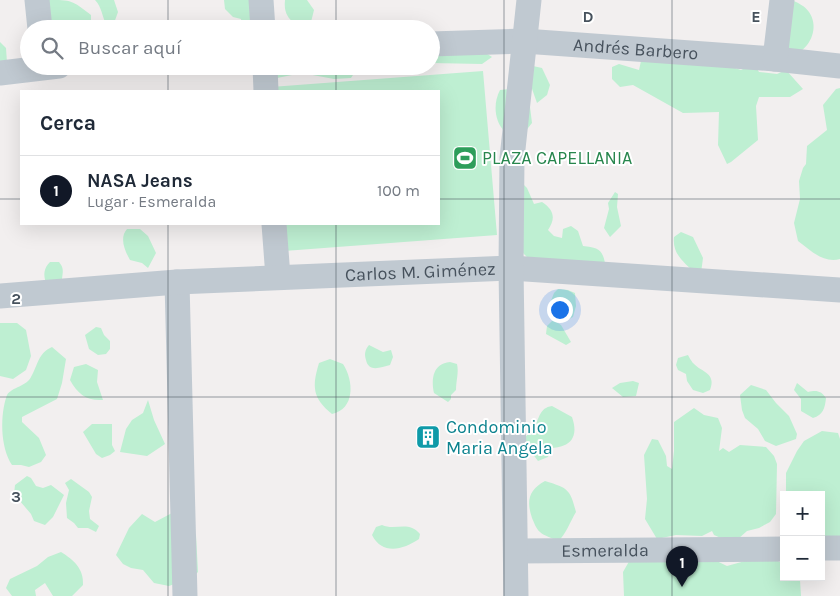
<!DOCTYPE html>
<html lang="es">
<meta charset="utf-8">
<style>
body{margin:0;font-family:Karla,sans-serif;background:#f6f6f7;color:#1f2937}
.controls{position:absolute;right:15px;bottom:15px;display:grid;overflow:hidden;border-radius:0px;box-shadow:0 5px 20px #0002}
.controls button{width:45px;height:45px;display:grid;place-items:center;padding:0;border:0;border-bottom:1px solid #e0e1e3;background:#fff;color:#1f2937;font:25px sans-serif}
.you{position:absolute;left:559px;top:309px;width:18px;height:18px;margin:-12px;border:4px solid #fff;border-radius:50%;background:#1a73e8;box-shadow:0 0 0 8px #1a73e833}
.badge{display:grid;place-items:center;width:32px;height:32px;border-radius:50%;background:#111827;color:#fff;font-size:16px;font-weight:700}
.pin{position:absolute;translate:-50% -41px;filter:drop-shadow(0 1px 2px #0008)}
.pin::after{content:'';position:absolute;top:26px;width:18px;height:15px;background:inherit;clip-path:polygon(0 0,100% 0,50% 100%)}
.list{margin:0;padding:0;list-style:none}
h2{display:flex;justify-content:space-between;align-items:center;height:65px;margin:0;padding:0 20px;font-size:21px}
h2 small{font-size:16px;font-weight:400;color:#747a83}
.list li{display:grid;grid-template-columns:32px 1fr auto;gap:15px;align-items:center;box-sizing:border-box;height:70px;padding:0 20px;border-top:1px solid #e0e1e3}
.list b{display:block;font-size:19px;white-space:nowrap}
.list p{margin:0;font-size:16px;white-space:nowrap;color:#747a83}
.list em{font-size:16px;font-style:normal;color:#747a83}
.icon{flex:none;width:28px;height:28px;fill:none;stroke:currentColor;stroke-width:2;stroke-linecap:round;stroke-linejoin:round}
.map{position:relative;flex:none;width:840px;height:596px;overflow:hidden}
.search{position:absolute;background:#fff;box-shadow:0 5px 20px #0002;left:20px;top:20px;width:420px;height:55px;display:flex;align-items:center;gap:12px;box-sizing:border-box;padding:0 18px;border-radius:28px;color:#747a83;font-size:19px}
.panel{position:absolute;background:#fff;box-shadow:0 5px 20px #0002;left:20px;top:90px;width:420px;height:135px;border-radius:0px}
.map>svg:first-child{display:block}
.green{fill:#beefd2}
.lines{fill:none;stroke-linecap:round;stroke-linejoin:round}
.minor{stroke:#c0c9d1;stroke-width:25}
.grid{fill:none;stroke:#47525d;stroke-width:1;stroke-opacity:0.55}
.labels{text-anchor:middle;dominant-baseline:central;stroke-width:4;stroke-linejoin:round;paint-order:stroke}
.street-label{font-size:18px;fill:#47525d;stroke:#fff}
.leisure-label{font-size:18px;fill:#27864d;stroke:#fff;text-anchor:start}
.culture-label{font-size:18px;fill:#0d838f;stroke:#fff;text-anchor:start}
.grid-label{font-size:16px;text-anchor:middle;font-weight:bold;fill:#47525d;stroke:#fff;stroke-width:4;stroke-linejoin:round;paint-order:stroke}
</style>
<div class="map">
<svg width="840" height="596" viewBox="0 0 840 596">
<rect width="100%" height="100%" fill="#f2efef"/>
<g class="green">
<path d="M47,0C73,0 71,0 91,15V29H41Z"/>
<path d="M95,0H114L118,12L113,26H107C102,17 102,7 95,0Z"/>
<polygon points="224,0 253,0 270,29 242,29 241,19 233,17 225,9"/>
<path d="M285,0H307L314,10L310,26C293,27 283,17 285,0Z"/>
<path d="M792,0C798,3 805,6 809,12C818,25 813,42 801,51L790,50L783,46Z"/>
<polygon points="0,42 6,48 7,63 0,68"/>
<polygon points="484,52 492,57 482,64 431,63 431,53"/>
<polygon points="641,61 723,64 741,70 749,66 756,67 759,72 777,74 786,70 803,89 790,97 759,97 756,106 758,140 731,162 727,164 718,145 719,112 683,113 633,85 620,87 612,79 612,67 619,64 639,70"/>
<polygon points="274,66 357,66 358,67 351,78 334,79 302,73 272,79"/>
<polygon points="533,66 542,68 550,85 547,95 537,103 531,86"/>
<polygon points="483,71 497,235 284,251 282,224 439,224 439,91 271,91 271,87"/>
<path d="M840,88V259C824,264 810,250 798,241L794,223L800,199L799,181L803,168L806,164L807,146L827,130L823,105L836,89Z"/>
<path d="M510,89L530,107L532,123L520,138C516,137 508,135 505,132C494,121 493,103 500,90Z"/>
<path d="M523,184L527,188L534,204L542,202C554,210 556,218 548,230L554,236L562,238L563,229L571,226L578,231L583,246C597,248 602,248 605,263H533L523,253Z"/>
<polygon points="615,192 618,194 617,207 621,226 610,237 604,228 609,209 608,203"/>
<path d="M127,229H140L148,236L156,253L148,268L142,263L130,260C125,251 119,238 127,229Z"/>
<path d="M681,232L693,237L703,258L701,273H695C684,262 672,254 674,237Z"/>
<path d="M50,262H59C64,268 63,271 62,279L46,283C43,274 44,268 50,262Z"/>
<polygon points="558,289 568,290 575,293 576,306 573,317 567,320 560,319 549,306 554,293"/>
<polygon points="553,320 561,325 571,342 566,345 546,334 547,326"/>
<polygon points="0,323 17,323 26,330 31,356 26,370 13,379 0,376"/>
<polygon points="96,327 101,328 104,335 110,341 110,349 106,354 98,355 89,349 85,335"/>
<path d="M369,345L383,352L391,350L393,357L390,365C381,367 369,373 366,360C364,354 365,350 369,345Z"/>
<path d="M52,347L66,359L62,383L57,399L22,417V422L39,438L46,455L41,462L29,467L21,465H12C0,447 0,414 7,395C12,387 27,386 31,377C38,365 38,353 52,347Z"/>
<path d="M688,355C689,357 692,362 693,363C701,372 717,373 710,390L703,393L693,390L687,381L686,374L678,370L676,365L678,358Z"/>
<path d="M330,359L343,364C354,381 355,409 332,414C312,398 312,386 319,363Z"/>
<path d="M450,362L457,364C459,373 456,380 456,390L451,395V399L448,402L434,393C431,378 433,364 450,362Z"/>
<path d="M86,364L98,370L97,382L103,400C86,401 78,394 70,380L74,367Z"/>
<polygon points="633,381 639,383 636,396 623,397 612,388 620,383"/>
<path d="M797,383L808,392C817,390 821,391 826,398C825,408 823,415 813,418L801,411V399L794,390Z"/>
<polygon points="751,385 766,390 776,403 789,416 797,434 796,439 776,446 765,441 758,429 745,418 742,410 740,395"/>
<polygon points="148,400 154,420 165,444 147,456 120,452 126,429 132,420 143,413"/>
<path d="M552,406L572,417C579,437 571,447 551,448L548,457L538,461L523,441C526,435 531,432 534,427C540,418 539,408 552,406Z"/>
<polygon points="694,408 704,415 718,418 722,428 719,451 723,448 729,452 740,445 766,447 774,456 777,464 776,514 770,522 759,528 747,531 738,539 730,542 714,535 712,531 702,536 676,535 657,539 645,519 647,499 644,455 652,439 658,440 666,456 667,466 672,469 674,451 674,422"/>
<polygon points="92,424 112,424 112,445 115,451 110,455 102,458 96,454 83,432"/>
<polygon points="822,431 838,433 840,439 840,540 821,539 821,495 786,495 786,473 797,451 804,441"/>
<polygon points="27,476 31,478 36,486 43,488 51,485 64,495 53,517 45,525 34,521 31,514 14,494 15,485"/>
<polygon points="71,479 89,492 92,497 89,511 90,519 99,526 96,532 88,528 78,528 74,523 67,518 66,503 69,490 65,483"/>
<path d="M545,481C568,488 570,489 576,512C571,520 565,536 558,541C553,538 544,536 540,532C536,529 534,522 532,518C526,500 529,490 545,481Z"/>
<polygon points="172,513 188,522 196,535 198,572 189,581 177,583 169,586 154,583 143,570 131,568 123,564 116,555 129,528 142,514 155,522"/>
<path d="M382,525C395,531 409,520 420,534L419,539C403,550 382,555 372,535L376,527Z"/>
<path d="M61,552C74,560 84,569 83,585L72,596H53L45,583L35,590L36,596H12L6,588L10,579L37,566L48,557Z"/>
<path d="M698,552L727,566C746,561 766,553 784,564V577H798L800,580L801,596H624L623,572L631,558Z"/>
</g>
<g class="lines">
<g class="minor">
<polyline points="37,0 40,29"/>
<polyline points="261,0 263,29"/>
<path id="s1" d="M431,44L524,41L775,59L840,66"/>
<polyline points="775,59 782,0"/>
<polyline points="265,66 266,91"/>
<polyline points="0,73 59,66"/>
<polyline points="274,224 278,277"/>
<polyline points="177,282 185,596"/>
<path id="s2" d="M0,296L177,282L511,268L840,290"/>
<polyline points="821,548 840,548"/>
<path id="s3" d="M516,551L784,549"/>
<polyline points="516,596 511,268 512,158 529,0"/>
</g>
</g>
<path class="grid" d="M168,0V29M336,0V29M504,0V596M672,0V596M168,66V91M336,66V91M0,199H21M439,199H840M168,224V596M336,224V596M0,397H840"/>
<defs>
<symbol id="stadium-square" viewBox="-11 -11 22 22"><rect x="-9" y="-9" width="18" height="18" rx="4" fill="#2e9e5b" stroke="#fff"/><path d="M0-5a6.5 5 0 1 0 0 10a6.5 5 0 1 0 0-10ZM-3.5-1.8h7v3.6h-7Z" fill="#fff"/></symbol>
<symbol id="building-square" viewBox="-11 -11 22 22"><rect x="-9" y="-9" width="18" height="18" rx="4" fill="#0f9aa8" stroke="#fff"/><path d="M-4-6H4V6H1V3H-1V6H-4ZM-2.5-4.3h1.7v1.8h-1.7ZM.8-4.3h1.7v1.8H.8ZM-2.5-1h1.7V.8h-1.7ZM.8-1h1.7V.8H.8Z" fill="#fff"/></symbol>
</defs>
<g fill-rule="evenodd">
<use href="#stadium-square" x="451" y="144" width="28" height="28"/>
<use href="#building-square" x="414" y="423" width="28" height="28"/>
</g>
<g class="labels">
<g class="street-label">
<text stroke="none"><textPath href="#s1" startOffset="205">Andrés Barbero</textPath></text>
<text stroke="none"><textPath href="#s2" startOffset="421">Carlos M. Giménez</textPath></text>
<text stroke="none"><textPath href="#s3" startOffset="89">Esmeralda</textPath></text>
</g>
<g class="leisure-label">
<text x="482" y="158">PLAZA CAPELLANIA</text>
</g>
<g class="culture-label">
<text x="446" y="427">Condominio<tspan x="446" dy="21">Maria Angela</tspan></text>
</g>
</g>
<g class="grid-label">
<text x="588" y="22">D</text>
<text x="756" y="22">E</text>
<text x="16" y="304">2</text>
<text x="16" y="502">3</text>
</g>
</svg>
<div class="controls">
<button>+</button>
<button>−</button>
</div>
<div class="you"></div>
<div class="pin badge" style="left:682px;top:587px">1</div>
<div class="search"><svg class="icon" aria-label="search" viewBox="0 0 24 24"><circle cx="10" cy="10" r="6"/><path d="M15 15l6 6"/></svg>Buscar aquí</div>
<section class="panel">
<h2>Cerca<small></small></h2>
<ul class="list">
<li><span class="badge">1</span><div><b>NASA Jeans</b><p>Lugar · Esmeralda</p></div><em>100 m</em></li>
</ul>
</section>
</div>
